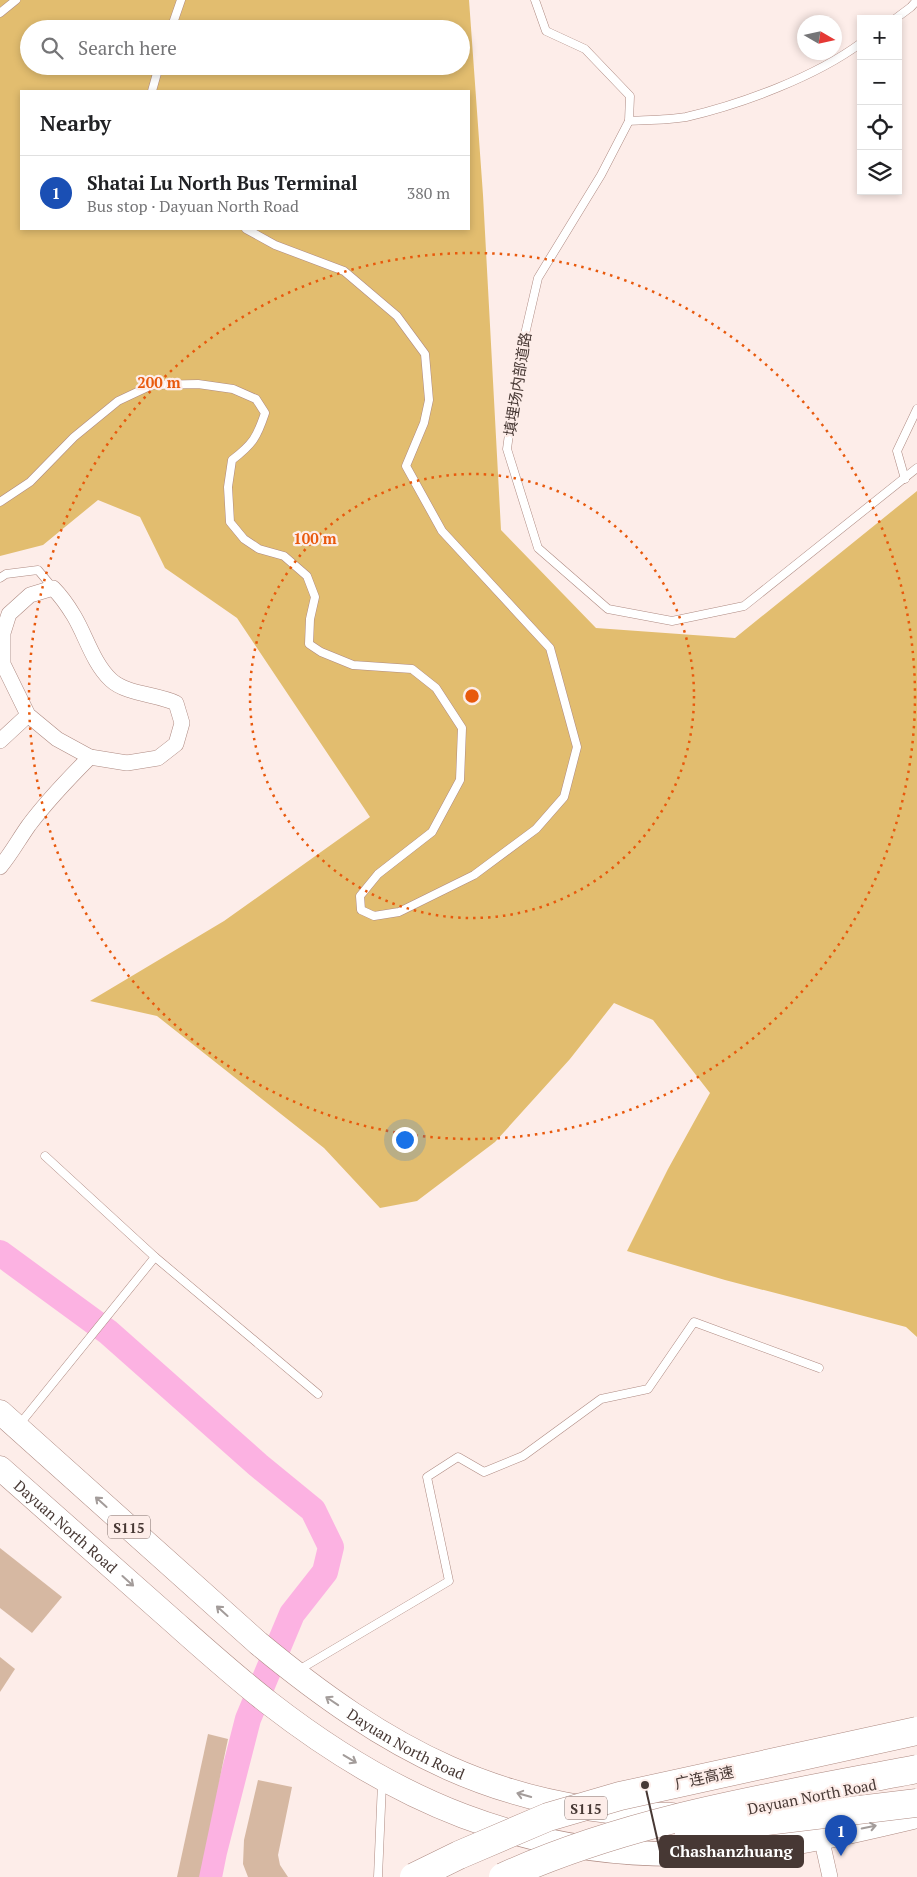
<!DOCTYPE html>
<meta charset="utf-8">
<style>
body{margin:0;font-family:"PT Serif","Noto Sans SC",serif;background:#f2f2f2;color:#202124}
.controls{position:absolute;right:15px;top:15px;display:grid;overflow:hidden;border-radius:0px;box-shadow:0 2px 8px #0003}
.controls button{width:45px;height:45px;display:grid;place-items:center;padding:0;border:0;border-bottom:1px solid #e0e0e0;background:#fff;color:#202124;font:25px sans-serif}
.compass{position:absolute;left:797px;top:15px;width:45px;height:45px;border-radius:50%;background:#fff;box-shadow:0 2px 8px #0003;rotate:99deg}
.you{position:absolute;left:404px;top:1139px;width:18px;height:18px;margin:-12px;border:4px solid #fff;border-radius:50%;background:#1a73e8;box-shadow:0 0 0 8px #1a73e833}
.badge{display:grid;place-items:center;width:32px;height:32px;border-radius:50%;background:#111827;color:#fff;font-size:16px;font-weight:700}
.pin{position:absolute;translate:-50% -41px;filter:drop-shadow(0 1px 2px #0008)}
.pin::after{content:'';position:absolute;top:26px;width:18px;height:15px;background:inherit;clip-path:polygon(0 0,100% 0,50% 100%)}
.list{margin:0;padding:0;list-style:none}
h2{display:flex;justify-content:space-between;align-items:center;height:65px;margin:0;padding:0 20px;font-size:21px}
h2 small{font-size:16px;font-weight:400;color:#757577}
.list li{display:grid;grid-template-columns:32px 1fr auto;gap:15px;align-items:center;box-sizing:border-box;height:75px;padding:0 20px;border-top:1px solid #e0e0e0}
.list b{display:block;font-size:19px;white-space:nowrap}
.list p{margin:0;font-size:16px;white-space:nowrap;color:#757577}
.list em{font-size:16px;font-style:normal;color:#757577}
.icon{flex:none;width:28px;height:28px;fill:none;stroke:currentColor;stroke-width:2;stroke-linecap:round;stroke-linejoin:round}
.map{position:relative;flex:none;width:917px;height:1877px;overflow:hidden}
.search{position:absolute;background:#fff;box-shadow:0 2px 8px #0003;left:20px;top:20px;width:450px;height:55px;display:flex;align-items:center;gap:12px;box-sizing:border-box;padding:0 18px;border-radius:28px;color:#757577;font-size:19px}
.panel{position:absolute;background:#fff;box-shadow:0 2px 8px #0003;left:20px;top:90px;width:450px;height:140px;border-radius:0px}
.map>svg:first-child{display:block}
.forest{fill:#e2bd6f;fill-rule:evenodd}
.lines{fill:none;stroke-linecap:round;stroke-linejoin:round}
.river{stroke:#fcb2e2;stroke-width:26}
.building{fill:#d6b8a2}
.service-casing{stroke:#ae8a82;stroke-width:9}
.minor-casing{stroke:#ae8a82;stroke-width:16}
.primary-casing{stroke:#ae8a82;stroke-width:25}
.service{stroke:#fff;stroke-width:8}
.minor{stroke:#fff;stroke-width:15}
.primary{stroke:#fff;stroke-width:24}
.motorway-bridge-casing{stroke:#ae8a82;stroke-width:29;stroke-linecap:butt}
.motorway-bridge{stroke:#fff;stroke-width:28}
.oneway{stroke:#a39c9a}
.ring{fill:none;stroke:#e8590c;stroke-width:2.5;stroke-dasharray:2.5 5}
.labels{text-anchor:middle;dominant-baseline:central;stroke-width:4.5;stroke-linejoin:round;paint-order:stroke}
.shield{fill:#fdede9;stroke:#7e6e6a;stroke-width:1}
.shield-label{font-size:14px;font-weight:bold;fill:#473834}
.street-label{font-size:15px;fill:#473834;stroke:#fdede9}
.centre{fill:#e8590c;stroke:#fdede9;stroke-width:2.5}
.ring-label{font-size:15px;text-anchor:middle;font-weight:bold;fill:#e8590c;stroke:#fdede9;stroke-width:4.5;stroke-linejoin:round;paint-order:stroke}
.leader{fill:none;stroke:#473834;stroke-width:2}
.callout-dot{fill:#473834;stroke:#fdede9;stroke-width:2}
.callout{fill:#473834;stroke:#473834;stroke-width:2}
.callout-label{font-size:16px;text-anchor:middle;font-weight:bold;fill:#fff}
</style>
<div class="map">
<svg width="917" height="1877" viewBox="0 0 917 1877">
<rect width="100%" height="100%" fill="#fdede9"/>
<path class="forest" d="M0,0H469L483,195L501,530L596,628L735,638L917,491V1337L906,1327L725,1280L627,1251L668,1169L710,1093L653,1020L614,1003L570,1059L495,1142L417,1201L380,1208L324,1148L157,1016L90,1001L224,921L370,817L237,618L165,568L140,517L98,500L43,545L0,556ZM29,29H461V66H29ZM21,91H469V229H21Z"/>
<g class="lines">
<polyline class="river" points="0,1253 108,1332 258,1465 313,1510 331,1547 325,1572 292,1614 248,1719 214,1852 209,1877"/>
</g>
<g class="building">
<polygon points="0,1548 62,1597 32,1633 0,1608"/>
<polygon points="0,1657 15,1669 0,1692"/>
<polygon points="208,1734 228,1739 199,1877 177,1877"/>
<polygon points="258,1780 292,1787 278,1855 280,1865 288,1877 248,1877 243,1864 244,1840"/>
</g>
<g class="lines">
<defs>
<g id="service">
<polyline points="535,0 546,31 585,49 630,96 629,121 601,175 538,278 519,360 507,449 538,548 608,609 672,621 744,606 917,468"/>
<polyline points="0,13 16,0"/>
<polyline points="895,19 911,7 917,0"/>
<polyline points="171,29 181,0"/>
<polyline points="152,91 159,66"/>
<path d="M629,121C647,120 668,120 686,117C742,104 815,77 861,43"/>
<polyline points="905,479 897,451 917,409"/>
<path d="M0,502L30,482L74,437L118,401L152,385L198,384L233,389L256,399L265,413C257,437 253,444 232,460L228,487L230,522L244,539L259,549L284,556L307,576L315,597L310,619L309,644L321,652L353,665L412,669L436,688L462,728L460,780L432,832L378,874L360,896L361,910L374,916L399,912L474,875L536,829L564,797L577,747L550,648L442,531L406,466L424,423L429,400L425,354L397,316L344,271L275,245L246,229"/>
<polyline points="0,578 6,574 38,570 53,588"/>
<polyline points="45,1156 155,1257 318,1394"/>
<polyline points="19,1425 155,1257"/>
<polyline points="297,1671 449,1581 427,1477 458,1457 484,1472 523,1456 601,1399 648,1389 694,1322 819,1368"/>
<polyline points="378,1877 382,1783"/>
</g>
<g id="minor">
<path d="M53,588C61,596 68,606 74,616C86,636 93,663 111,680C126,694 156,694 176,703L182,723L176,744L158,758L127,763L90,757L57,739L28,715L3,664V633L9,614L30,595Z"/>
<polyline points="0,741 28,715"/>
<path d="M0,867C11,854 19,839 29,825C47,801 68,779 90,757"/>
<polyline points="821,1837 830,1877"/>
</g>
<g id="primary">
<path id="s1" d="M0,1412L258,1643C386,1749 501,1813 672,1815"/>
<path id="s2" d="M0,1468C55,1516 110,1565 165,1614C199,1644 233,1675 269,1703C395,1801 523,1856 684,1854C763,1853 841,1834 917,1816"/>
</g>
</defs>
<use href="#service" class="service-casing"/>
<use href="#minor" class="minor-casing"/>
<use href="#primary" class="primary-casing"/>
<use href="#service" class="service"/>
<use href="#minor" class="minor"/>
<use href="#primary" class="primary"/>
<defs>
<g id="motorway-bridge">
<polyline points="689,1833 725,1826 917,1803"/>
<polyline points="414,1877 459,1855 548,1817 620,1796 917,1731"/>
<path d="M503,1877C633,1818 777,1796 917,1769"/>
</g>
</defs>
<use href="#motorway-bridge" class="motorway-bridge-casing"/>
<use href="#motorway-bridge" class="motorway-bridge"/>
</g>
<defs><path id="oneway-shaft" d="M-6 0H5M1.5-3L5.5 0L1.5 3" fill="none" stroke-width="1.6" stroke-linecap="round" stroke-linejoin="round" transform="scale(1.25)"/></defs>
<g class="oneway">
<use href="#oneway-shaft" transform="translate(101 1502) rotate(-138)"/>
<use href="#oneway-shaft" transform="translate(128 1581) rotate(42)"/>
<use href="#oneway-shaft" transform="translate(222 1611) rotate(-138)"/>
<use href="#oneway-shaft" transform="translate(332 1701) rotate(-146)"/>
<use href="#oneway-shaft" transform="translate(350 1759) rotate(31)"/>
<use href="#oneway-shaft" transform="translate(524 1795) rotate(-164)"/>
<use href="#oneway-shaft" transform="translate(869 1827) rotate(-12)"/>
</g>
<g class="ring">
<circle cx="472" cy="696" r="222"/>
<circle cx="472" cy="696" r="443"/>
</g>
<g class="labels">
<g class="shield">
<rect x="108" y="1515.5" width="42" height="23" rx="4"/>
<rect x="565" y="1796.5" width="42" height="23" rx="4"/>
</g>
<g class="shield-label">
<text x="129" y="1527">S115</text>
<text x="586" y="1808">S115</text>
</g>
<g class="street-label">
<text transform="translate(517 384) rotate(-81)">填埋场内部道路</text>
<text stroke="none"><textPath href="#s2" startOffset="88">Dayuan North Road</textPath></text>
<text stroke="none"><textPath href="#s1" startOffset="526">Dayuan North Road</textPath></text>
<text transform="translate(704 1777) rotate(-12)">广连高速</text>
<text transform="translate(812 1796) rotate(-11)">Dayuan North Road</text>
</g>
</g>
<circle cx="472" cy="696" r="8" class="centre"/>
<g class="ring-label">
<text x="159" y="388">200 m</text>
<text x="315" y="544">100 m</text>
</g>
<path class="leader" d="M645 1785L660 1851"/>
<circle class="callout-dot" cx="645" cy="1785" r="5"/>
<rect class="callout" x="660" y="1836" width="143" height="31" rx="5"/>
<g class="callout-label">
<text x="731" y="1857">Chashanzhuang</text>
</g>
</svg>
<div class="controls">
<button>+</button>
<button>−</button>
<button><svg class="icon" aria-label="locate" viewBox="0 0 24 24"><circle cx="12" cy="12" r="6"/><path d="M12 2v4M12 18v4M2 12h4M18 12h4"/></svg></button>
<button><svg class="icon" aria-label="layers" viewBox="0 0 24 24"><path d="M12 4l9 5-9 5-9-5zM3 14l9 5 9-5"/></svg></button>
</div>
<svg class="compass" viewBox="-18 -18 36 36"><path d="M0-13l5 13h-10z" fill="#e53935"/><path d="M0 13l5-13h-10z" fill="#757577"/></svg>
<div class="you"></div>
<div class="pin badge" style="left:841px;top:1856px;background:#1a4fb4">1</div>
<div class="search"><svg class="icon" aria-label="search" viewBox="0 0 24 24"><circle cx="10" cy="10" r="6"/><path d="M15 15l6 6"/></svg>Search here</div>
<section class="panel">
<h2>Nearby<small></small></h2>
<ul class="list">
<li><span class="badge" style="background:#1a4fb4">1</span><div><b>Shatai Lu North Bus Terminal</b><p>Bus stop · Dayuan North Road</p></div><em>380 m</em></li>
</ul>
</section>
</div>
